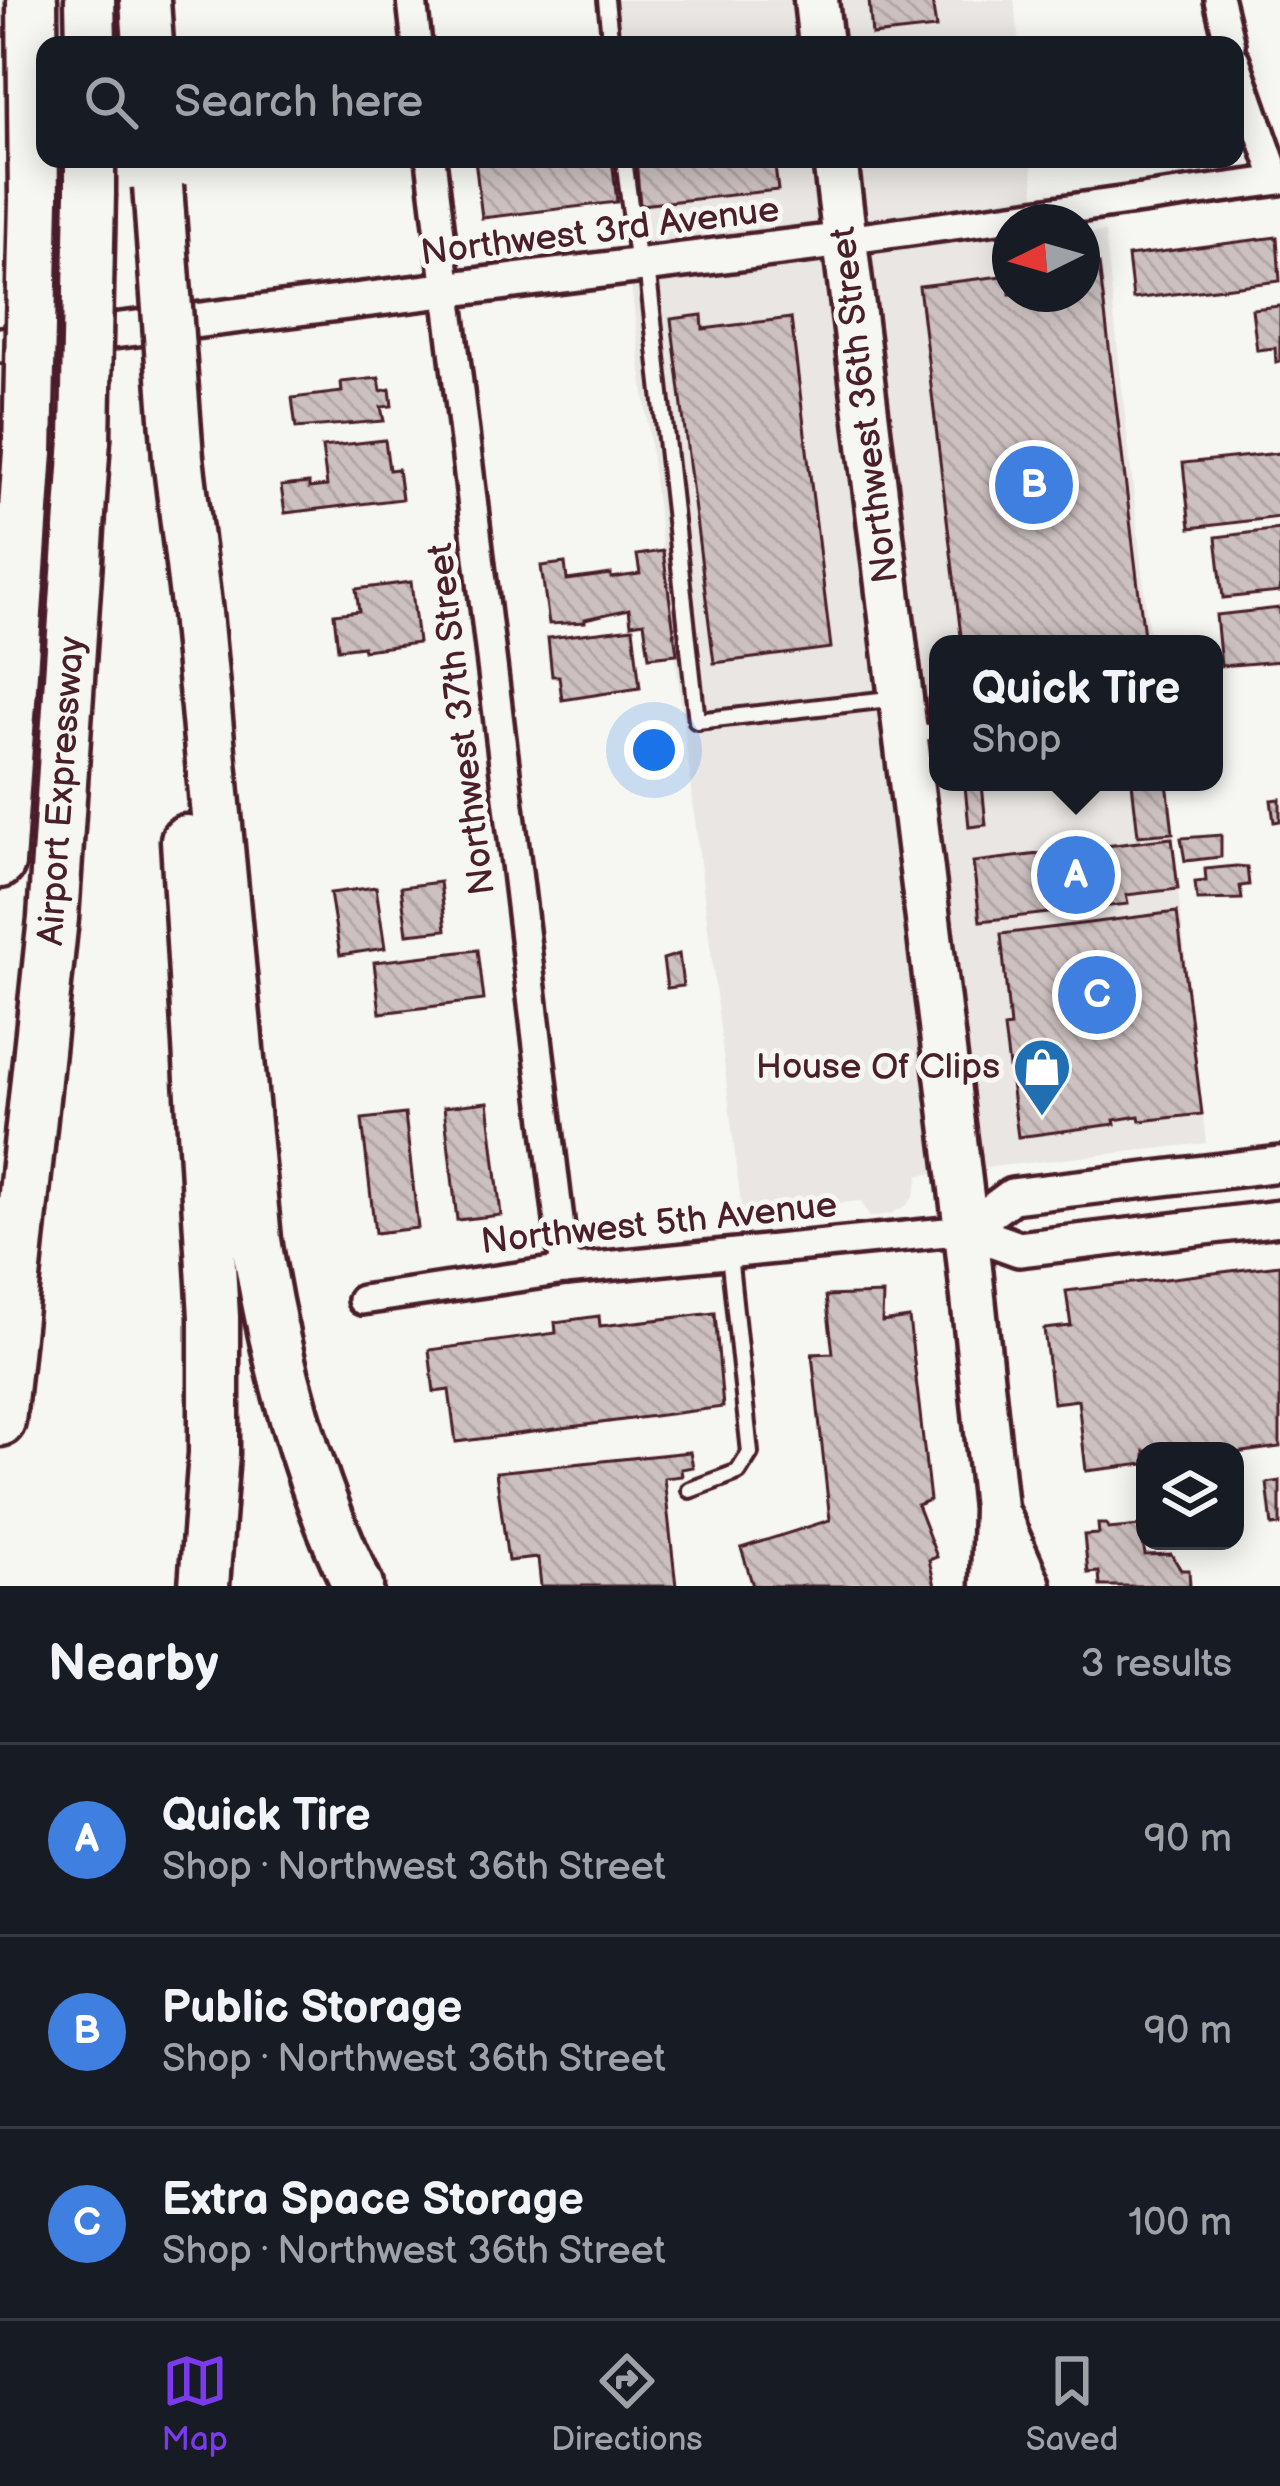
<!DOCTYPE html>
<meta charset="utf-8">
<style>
body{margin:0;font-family:"Balsamiq Sans",sans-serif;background:#20242c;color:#f1f3f6}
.controls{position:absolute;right:36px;bottom:36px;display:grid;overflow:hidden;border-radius:24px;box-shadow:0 6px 30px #0003}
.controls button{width:108px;height:108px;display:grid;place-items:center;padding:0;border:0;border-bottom:3px solid #363941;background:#171b24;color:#f1f3f6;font:60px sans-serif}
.compass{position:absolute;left:992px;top:204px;width:108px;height:108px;border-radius:50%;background:#171b24;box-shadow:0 6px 30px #0003;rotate:265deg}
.you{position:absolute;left:654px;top:750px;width:42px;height:42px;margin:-30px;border:9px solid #fff;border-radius:50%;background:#1a73e8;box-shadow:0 0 0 18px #1a73e833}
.badge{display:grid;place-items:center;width:78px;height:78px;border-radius:50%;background:#7c3aed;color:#fff;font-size:39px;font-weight:700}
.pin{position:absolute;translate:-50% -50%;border:6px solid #fff;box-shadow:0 3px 12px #0006}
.popup{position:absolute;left:929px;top:635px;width:294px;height:156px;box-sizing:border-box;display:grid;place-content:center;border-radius:24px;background:#171b24;filter:drop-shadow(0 3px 9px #0005);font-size:39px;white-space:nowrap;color:#9ea1a6}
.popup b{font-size:45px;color:#f1f3f6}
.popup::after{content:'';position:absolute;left:50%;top:100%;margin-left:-24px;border:24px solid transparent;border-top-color:#171b24}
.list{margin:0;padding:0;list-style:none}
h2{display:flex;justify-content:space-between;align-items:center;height:156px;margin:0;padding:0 48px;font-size:51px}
h2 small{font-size:39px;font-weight:400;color:#9ea1a6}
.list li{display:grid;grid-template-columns:78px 1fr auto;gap:36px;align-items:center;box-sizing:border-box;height:192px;padding:0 48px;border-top:3px solid #363941}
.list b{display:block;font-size:45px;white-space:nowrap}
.list p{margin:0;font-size:39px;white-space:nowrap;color:#9ea1a6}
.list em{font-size:39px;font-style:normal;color:#9ea1a6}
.icon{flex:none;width:66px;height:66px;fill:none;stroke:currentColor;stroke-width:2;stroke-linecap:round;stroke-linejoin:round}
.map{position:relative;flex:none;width:1280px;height:1586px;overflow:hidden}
.search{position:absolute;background:#171b24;box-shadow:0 6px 30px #0003;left:36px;right:36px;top:36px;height:132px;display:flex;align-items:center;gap:30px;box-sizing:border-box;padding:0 42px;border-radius:24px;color:#9ea1a6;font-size:45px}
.sheet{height:732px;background:#171b24}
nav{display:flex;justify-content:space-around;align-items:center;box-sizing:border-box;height:168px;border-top:3px solid #363941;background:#171b24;font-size:33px;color:#9ea1a6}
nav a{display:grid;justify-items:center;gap:6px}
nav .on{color:#7c3aed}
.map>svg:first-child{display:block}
.built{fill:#e9e6e3}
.building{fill:url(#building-back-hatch);stroke:#4a1f2b;stroke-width:3}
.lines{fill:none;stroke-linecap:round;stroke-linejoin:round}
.service-casing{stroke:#4a1f2b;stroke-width:22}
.minor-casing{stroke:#4a1f2b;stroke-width:36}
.tertiary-casing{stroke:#4a1f2b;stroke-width:42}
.primary-casing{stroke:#4a1f2b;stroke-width:51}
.motorway-casing{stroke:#4a1f2b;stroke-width:57}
.service{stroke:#f6f6f2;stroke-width:14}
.minor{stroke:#f6f6f2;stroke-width:27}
.tertiary{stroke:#f6f6f2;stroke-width:33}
.primary{stroke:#f6f6f2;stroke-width:42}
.motorway{stroke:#f6f6f2;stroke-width:48}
.motorway-bridge-casing{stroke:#4a1f2b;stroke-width:57;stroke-linecap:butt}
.motorway-bridge{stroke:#f6f6f2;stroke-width:48}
.labels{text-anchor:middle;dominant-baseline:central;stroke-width:10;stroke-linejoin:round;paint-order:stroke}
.street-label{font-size:36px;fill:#4a1f2b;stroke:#f6f6f2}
.poi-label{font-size:36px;fill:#4a1f2b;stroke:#f6f6f2;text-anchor:end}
</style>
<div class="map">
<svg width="1280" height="1586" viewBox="0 0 1280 1586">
<defs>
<pattern id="building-back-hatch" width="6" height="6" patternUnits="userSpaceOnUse" patternTransform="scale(3)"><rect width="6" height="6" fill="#ccc1c0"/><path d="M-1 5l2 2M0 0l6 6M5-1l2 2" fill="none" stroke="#b1a5a5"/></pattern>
</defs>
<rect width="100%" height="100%" fill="#f6f6f2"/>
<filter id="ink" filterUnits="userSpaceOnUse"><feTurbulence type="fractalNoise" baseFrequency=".00833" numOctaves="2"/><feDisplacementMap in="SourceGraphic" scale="24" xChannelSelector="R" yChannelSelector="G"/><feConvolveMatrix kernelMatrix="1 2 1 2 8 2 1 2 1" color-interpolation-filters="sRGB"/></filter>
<g filter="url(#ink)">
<g class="built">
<polygon points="597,0 1014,0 1019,45 602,45"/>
<polygon points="616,159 1031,159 1038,222 1010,222 1010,294 1082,294 1082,234 1105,232 1150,644 938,644 938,782 1166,782 1206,1143 919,1175 914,1196 907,1205 891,1214 870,1217 861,1201 742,1212"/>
</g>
<g class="building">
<polygon points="869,0 932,0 936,28 872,35"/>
<polygon points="475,159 536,159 536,165 550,163 549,159 612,159 617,202 482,218"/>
<polygon points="636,159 774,159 778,190 640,205"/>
<polygon points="1277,237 1280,281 1133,299 1128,256"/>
<polygon points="1099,264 1145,644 962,644 919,286 1010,275 1010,294 1082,294 1082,266"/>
<polygon points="1280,306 1280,362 1276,363 1275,348 1257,350 1252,309"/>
<polygon points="702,315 703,329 791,318 831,648 714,663 671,319"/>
<polygon points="379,378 381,391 390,389 392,406 381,407 384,421 296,428 292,398 342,392 341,382"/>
<polygon points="385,440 389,470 398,469 402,499 285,513 281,486 309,483 309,488 327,486 322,447"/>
<polygon points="1280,453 1280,517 1190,528 1183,463"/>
<polygon points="1280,529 1280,592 1223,598 1216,537"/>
<polygon points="663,551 677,654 649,657 644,622 631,624 629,609 585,619 585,622 549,624 541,566 565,563 567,580 611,574 611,578 640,574 637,555"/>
<polygon points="411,582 418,643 364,650 363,646 338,649 334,614 359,611 356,589"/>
<polygon points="1280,608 1280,661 1221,666 1216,615"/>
<polygon points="633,628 640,688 562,700 559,676 552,676 548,638"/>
<polygon points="1132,782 1167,782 1173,833 1138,836"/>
<polygon points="982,784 986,825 969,827 965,786"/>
<polygon points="1280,799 1280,821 1274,822 1271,800"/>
<polygon points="1221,835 1221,857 1185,861 1181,838"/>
<polygon points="1172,838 1178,889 1126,895 1128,904 980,921 973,862"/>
<polygon points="1236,866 1247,867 1249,885 1240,886 1242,899 1197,900 1195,882 1206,881 1205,869"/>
<polygon points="440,882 446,930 407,934 401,887"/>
<polygon points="376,887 385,948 340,955 330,893"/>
<polygon points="1177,912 1202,1114 1140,1121 1139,1116 1114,1120 1115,1124 1018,1137 1004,1028 1010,1027 1001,934"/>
<polygon points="478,950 484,1000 380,1013 374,962"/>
<polygon points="679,954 683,986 667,988 663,959"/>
<polygon points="488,1102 501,1215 457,1220 444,1107"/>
<polygon points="405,1114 418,1228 375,1233 362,1119"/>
<polygon points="1280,1265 1280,1447 1235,1453 1145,1451 1145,1464 1086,1471 1078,1400 1053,1403 1044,1329 1071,1326 1066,1291"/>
<polygon points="883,1294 882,1322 909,1318 930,1500 917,1505 937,1557 929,1560 935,1586 753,1586 741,1548 830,1520 812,1354 833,1353 826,1296"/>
<polygon points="715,1313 723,1407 456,1442 449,1390 434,1392 429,1350 556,1333 555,1322 599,1316 600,1326"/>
<polygon points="690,1452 693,1467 681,1469 682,1476 664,1478 676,1586 541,1586 538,1558 508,1561 496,1472"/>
<polygon points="1280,1481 1280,1525 1272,1526 1267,1483"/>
<polygon points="1098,1524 1106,1524 1108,1529 1140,1526 1145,1555 1171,1554 1181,1570 1189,1570 1190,1586 1100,1586 1099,1572 1088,1573 1084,1535 1099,1534"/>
</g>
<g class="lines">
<defs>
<g id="service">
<polyline points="606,0 611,45"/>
<polyline points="624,159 638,267"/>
<polyline points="647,266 697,721 898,698"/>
<polyline points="910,734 938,731"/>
<polyline points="690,1490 738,1472 750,1453 729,1254"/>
</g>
<g id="minor">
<polyline points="412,0 417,45"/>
<polyline points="1219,0 1230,45"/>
<polyline points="1235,60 1277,180"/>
<polyline points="431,159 565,1270"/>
<polyline points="845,240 1280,180"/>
<polyline points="362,1300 565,1270 966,1230"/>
</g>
<g id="tertiary">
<polyline points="0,345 845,240"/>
<polyline points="966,1230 1012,1196 1280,1164"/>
<polyline points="966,1230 1019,1249 1280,1218"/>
</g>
<g id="primary">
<polyline points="816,0 821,45"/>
<polyline points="835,159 966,1230 995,1508 993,1586"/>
<polyline points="1000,1520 1029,1586"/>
</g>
<g id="motorway">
<polyline points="32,0 34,200"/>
<polyline points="90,0 91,45"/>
<polyline points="145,0 148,45"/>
<polyline points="90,194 90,159"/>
<path d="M178,458L197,613L256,1240C275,1359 305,1477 358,1586"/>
<polyline points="186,840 214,1317 214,1453 204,1586"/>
<polyline points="0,863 28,451"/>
<polyline points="0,1421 53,918 85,439"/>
</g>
</defs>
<use href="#service" class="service-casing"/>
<use href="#minor" class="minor-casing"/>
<use href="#tertiary" class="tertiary-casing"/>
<use href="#primary" class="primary-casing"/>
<use href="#motorway" class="motorway-casing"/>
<use href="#service" class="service"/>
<use href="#minor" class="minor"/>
<use href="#tertiary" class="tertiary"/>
<use href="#primary" class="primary"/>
<use href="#motorway" class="motorway"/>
<defs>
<g id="motorway-bridge">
<polyline points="158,186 178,458"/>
<polyline points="85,439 90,194"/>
<polyline points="28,451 34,200"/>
</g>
</defs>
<use href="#motorway-bridge" class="motorway-bridge-casing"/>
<use href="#motorway-bridge" class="motorway-bridge"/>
</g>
</g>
<defs>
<symbol id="shop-pin" viewBox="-11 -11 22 30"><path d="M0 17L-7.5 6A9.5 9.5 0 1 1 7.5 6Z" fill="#1f6fb2" stroke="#f6f6f2"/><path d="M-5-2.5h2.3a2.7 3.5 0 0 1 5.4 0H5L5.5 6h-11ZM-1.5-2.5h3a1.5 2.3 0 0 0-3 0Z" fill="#fff"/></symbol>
</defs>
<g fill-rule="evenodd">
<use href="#shop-pin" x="1009" y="1034" width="66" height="90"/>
</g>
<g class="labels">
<g class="street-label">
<text transform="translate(600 232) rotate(-7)">Northwest 3rd Avenue</text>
<text transform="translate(865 405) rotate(-97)">Northwest 36th Street</text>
<text transform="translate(462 719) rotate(-97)">Northwest 37th Street</text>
<text transform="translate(62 791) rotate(-86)">Airport Expressway</text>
<text transform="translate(659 1224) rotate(-6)">Northwest 5th Avenue</text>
</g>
<g class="poi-label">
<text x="1000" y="1067">House Of Clips</text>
</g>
</g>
</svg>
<div class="controls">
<button><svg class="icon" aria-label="layers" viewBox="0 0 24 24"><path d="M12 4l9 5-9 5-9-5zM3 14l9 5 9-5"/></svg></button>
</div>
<svg class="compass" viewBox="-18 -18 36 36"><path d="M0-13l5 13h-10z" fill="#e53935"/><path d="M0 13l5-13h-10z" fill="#9ea1a6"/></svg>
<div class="you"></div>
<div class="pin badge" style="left:1076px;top:875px;background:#3f7fe0">A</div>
<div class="popup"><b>Quick Tire</b>Shop</div>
<div class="pin badge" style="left:1034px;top:485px;background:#3f7fe0">B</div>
<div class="pin badge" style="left:1097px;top:995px;background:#3f7fe0">C</div>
<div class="search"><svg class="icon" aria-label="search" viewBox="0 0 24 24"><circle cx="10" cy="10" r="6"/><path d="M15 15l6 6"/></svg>Search here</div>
</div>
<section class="sheet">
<h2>Nearby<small>3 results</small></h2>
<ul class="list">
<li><span class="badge" style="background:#3f7fe0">A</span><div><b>Quick Tire</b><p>Shop · Northwest 36th Street</p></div><em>90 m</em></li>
<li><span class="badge" style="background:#3f7fe0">B</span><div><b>Public Storage</b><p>Shop · Northwest 36th Street</p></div><em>90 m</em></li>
<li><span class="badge" style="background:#3f7fe0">C</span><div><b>Extra Space Storage</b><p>Shop · Northwest 36th Street</p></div><em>100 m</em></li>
</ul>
</section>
<nav>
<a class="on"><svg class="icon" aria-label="map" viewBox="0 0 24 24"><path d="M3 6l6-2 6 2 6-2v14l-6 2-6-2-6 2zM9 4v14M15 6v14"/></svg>Map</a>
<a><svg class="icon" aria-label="directions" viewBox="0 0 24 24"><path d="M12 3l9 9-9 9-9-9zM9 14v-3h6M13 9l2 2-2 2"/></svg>Directions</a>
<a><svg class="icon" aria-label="saved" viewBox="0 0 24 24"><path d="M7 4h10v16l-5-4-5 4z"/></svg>Saved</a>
</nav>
